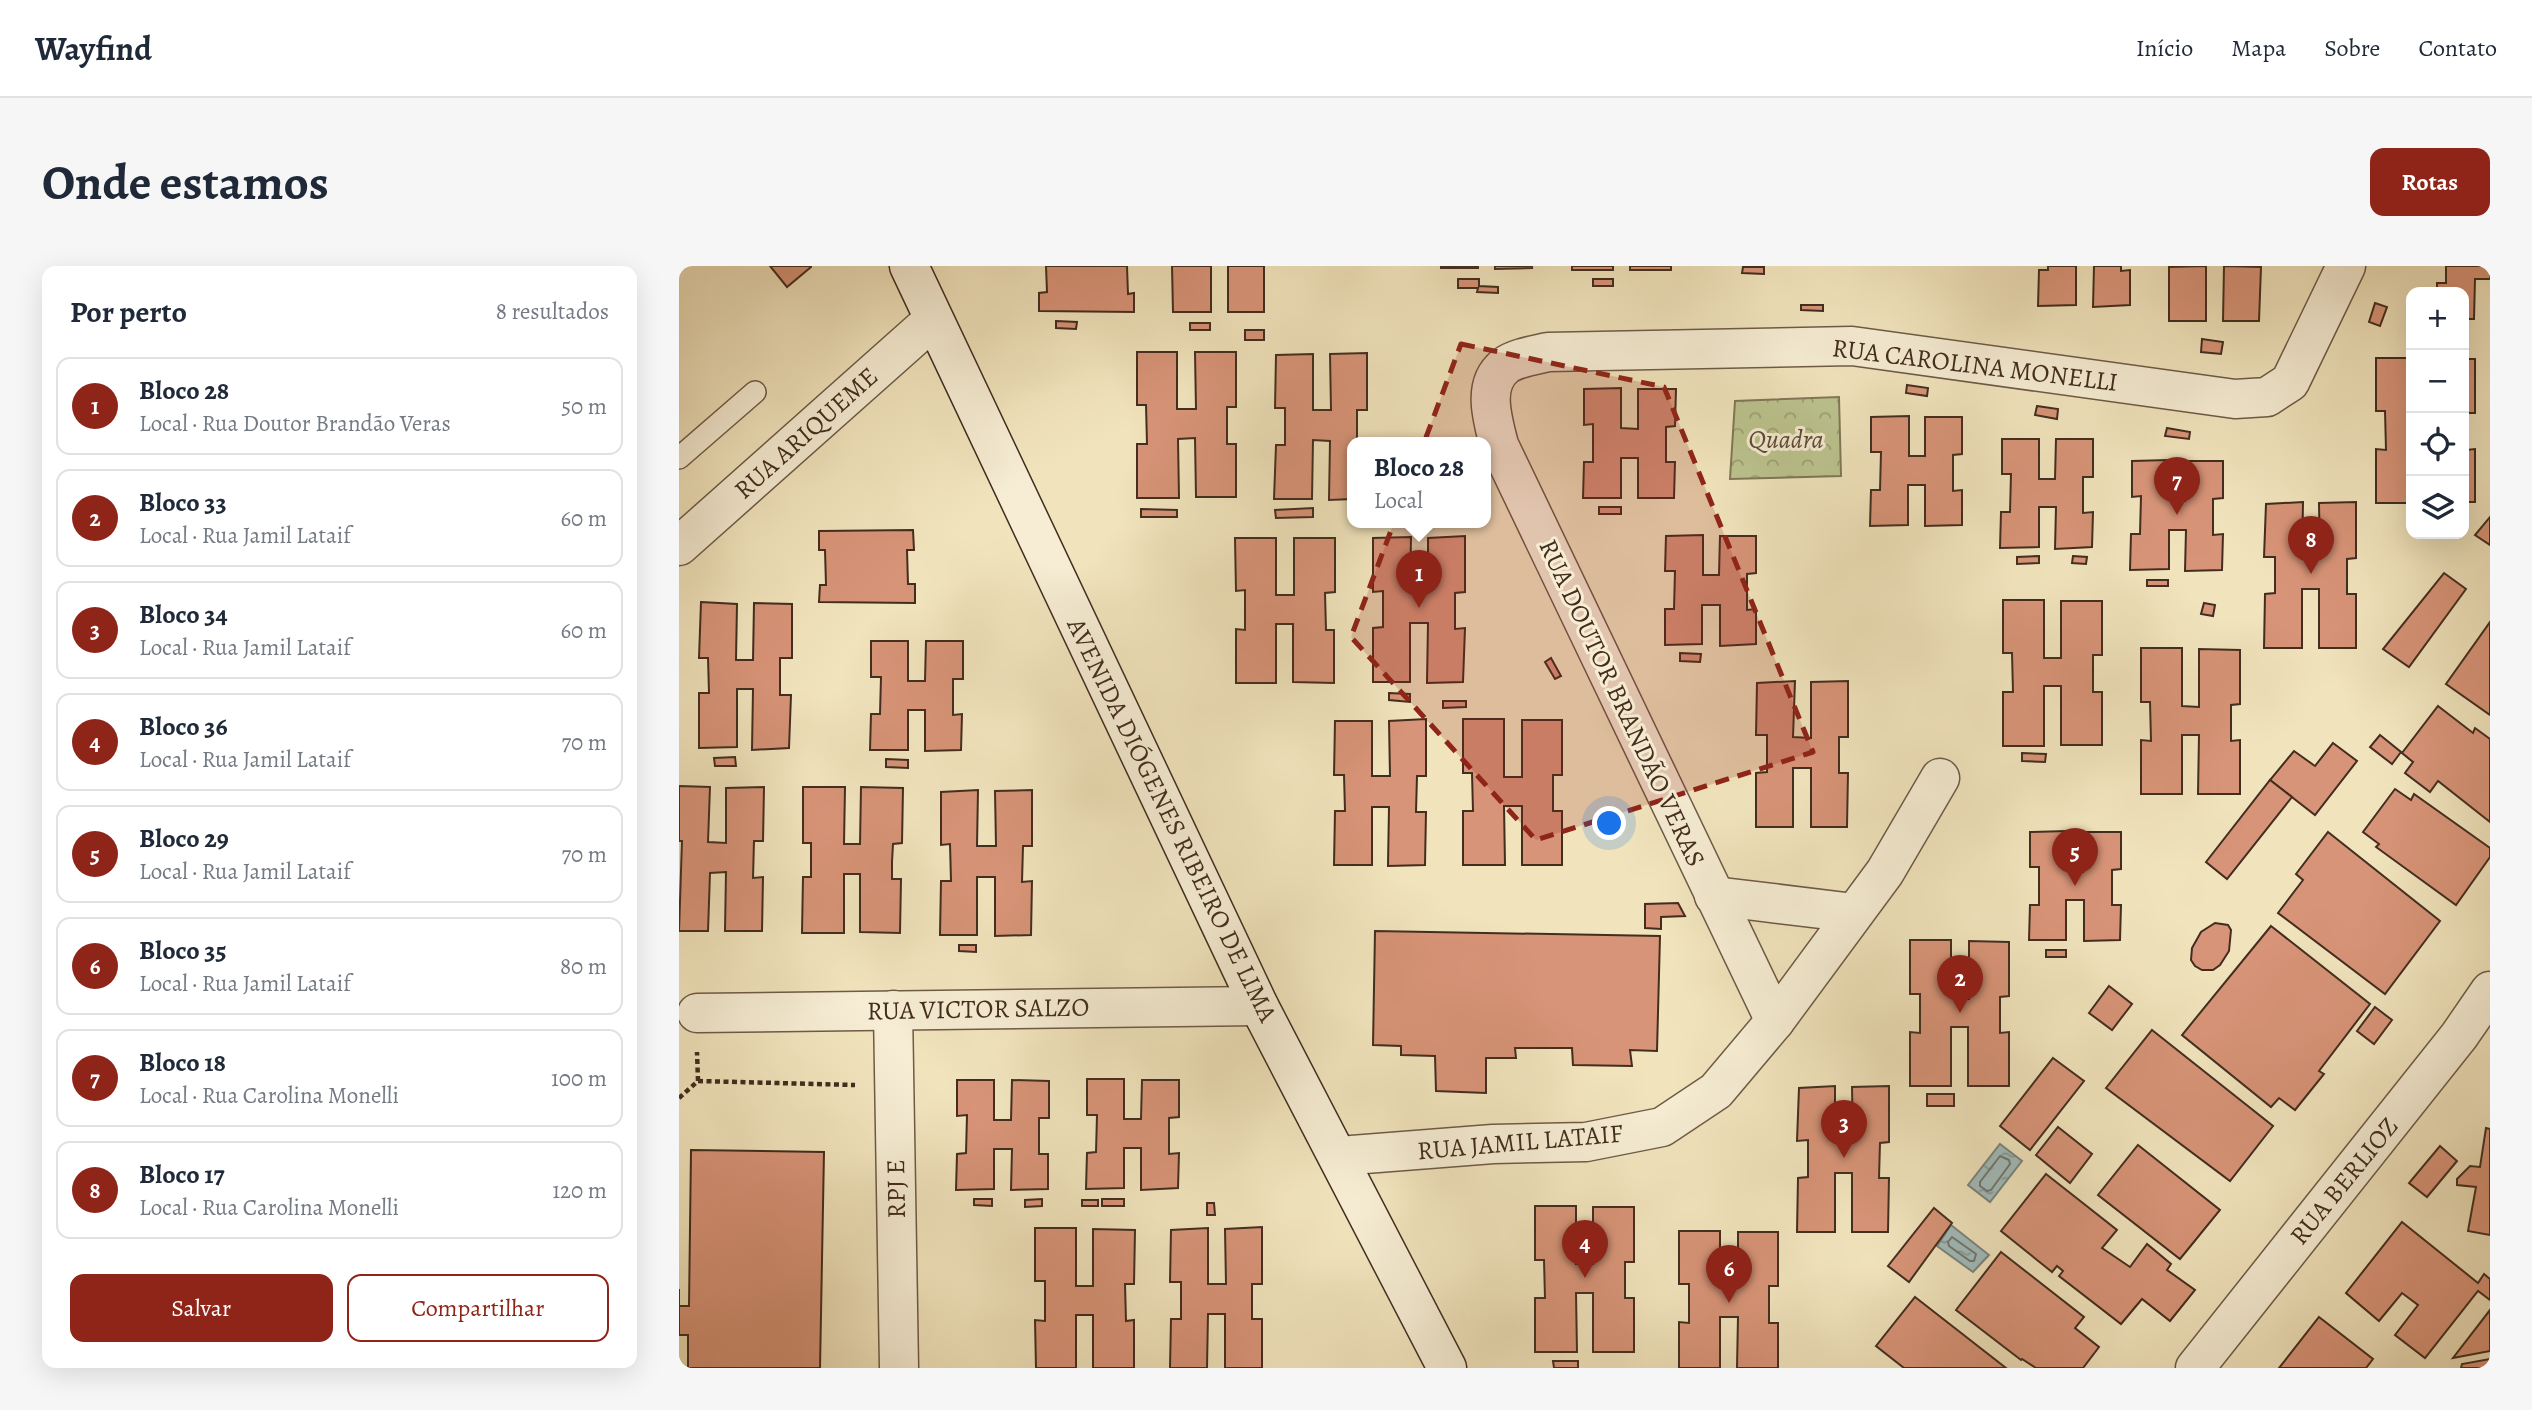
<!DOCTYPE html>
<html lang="pt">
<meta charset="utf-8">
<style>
body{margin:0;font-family:Alegreya,serif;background:#f6f6f7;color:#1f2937}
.controls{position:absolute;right:21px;top:21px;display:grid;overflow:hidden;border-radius:14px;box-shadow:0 7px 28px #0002}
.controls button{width:63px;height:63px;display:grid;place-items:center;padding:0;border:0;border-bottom:2px solid #e0e1e3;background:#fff;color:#1f2937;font:35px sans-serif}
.you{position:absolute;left:931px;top:558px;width:24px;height:24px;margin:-18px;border:5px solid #fff;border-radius:50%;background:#1a73e8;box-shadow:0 0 0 10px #1a73e833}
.badge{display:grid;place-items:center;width:46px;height:46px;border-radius:50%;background:#8f2418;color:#fff;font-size:23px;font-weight:700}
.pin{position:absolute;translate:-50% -58px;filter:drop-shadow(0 2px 4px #0008)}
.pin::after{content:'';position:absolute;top:37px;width:24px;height:21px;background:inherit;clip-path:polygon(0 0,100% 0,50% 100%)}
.popup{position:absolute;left:668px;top:171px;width:144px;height:91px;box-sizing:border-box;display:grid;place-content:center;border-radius:14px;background:#fff;filter:drop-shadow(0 2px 5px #0005);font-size:23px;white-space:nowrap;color:#747a83}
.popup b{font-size:26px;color:#1f2937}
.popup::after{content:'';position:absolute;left:50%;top:100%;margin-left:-14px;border:14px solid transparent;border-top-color:#fff}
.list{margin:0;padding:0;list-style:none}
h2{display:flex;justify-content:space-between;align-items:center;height:91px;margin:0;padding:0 28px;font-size:30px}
h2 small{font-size:23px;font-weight:400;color:#747a83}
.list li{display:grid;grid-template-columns:46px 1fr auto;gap:21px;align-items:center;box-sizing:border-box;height:98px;margin:0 14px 14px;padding:0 14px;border:2px solid #e0e1e3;border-radius:14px}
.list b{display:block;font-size:26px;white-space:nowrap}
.list p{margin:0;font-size:23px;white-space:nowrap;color:#747a83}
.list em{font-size:23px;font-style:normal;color:#747a83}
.actions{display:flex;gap:14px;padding:21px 28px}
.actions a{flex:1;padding:16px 0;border:2px solid #8f2418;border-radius:14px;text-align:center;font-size:24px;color:#8f2418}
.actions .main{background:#8f2418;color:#fff}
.icon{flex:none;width:38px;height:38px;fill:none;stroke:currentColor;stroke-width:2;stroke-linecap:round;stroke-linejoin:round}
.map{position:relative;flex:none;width:1811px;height:1102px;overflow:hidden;border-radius:14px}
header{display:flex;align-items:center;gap:42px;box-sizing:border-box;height:98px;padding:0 35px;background:#fff;border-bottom:2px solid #e0e1e3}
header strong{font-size:33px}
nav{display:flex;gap:38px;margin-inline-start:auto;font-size:24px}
.intro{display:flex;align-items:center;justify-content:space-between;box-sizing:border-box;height:168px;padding:0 42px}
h1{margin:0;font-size:49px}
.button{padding:18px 32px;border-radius:14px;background:#8f2418;color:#fff;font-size:24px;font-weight:700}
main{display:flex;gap:42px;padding:0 42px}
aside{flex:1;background:#fff;border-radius:14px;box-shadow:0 7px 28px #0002}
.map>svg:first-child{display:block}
.forest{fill:url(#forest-crowns);stroke:#7f7857;stroke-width:2}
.water{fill:url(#water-ripples);stroke:#7a837d;stroke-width:2}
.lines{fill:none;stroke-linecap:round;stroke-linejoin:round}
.shore{stroke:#71746e;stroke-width:2}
.building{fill:#d89478;stroke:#422d1f;stroke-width:2}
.lane-casing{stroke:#6e5b46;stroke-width:24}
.street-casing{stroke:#6e5b46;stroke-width:41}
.secondary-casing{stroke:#422d1f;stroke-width:41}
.path{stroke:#422d1f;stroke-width:4.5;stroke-dasharray:5 3.5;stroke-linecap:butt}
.lane{stroke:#f6edd4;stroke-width:21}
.street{stroke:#f6edd4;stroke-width:38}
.secondary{stroke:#f6edd4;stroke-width:38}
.marked{fill:#8f2418;fill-opacity:0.2;stroke:#8f2418;stroke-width:5;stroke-dasharray:14 9;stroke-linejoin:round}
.labels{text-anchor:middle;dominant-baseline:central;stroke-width:6;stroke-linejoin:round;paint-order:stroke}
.street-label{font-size:26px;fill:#422d1f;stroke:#f6edd4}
.park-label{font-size:26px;font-style:italic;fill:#5a4b35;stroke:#f6edd4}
</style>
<header>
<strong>Wayfind</strong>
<nav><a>Início</a><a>Mapa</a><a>Sobre</a><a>Contato</a></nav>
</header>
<div class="intro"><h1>Onde estamos</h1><a class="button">Rotas</a></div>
<main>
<aside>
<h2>Por perto<small>8 resultados</small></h2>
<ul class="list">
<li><span class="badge">1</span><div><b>Bloco 28</b><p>Local · Rua Doutor Brandão Veras</p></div><em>50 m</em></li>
<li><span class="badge">2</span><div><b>Bloco 33</b><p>Local · Rua Jamil Lataif</p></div><em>60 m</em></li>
<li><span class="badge">3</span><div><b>Bloco 34</b><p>Local · Rua Jamil Lataif</p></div><em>60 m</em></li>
<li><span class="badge">4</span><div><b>Bloco 36</b><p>Local · Rua Jamil Lataif</p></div><em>70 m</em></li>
<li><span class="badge">5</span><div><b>Bloco 29</b><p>Local · Rua Jamil Lataif</p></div><em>70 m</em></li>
<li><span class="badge">6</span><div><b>Bloco 35</b><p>Local · Rua Jamil Lataif</p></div><em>80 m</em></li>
<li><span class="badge">7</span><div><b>Bloco 18</b><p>Local · Rua Carolina Monelli</p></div><em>100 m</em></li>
<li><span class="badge">8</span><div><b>Bloco 17</b><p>Local · Rua Carolina Monelli</p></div><em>120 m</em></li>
</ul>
<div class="actions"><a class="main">Salvar</a><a>Compartilhar</a></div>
</aside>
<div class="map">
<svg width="1811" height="1102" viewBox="0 0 1811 1102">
<defs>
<pattern id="forest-crowns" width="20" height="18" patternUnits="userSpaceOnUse" patternTransform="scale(1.75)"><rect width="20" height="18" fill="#bcc48f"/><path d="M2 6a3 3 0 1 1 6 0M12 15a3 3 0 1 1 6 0" fill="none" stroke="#9aa074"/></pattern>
<pattern id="water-ripples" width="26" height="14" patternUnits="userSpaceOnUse" patternTransform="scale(1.75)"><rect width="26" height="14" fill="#a0bcbc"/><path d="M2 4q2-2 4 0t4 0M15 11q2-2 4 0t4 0" fill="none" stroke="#849998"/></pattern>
</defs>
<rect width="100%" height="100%" fill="#f1e4bd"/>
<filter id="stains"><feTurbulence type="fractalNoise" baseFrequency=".00286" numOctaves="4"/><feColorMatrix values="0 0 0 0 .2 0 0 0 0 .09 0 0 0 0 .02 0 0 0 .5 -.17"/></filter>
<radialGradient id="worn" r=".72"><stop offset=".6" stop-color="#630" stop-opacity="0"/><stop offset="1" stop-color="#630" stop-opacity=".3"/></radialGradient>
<polygon class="forest" points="1160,131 1162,210 1051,213 1056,135"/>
<g class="water">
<polygon points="1321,878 1343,895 1311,936 1289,919"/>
<polygon points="1272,959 1310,989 1294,1006 1258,980"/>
</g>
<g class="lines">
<g class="shore">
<polygon points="1321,890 1330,894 1331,898 1312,924 1308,925 1301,920 1301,916"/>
<polygon points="1273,971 1297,988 1295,995 1291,995 1270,980 1269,976"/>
</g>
</g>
<g class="building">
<polygon points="91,0 132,0 132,1 108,21"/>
<polygon points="367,0 448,0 449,28 455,27 455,46 360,45 360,27 368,26"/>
<polygon points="493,0 532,0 532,46 494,46"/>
<rect x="549" y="0" width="36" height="46"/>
<rect x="762" y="0" width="37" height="2"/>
<polygon points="816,0 853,0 853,2 816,3"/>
<rect x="893" y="0" width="41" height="4"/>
<rect x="951" y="0" width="41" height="4"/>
<polygon points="1369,0 1397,0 1397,39 1359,40 1360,4 1369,4"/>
<polygon points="1415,0 1442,0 1442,5 1451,4 1451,39 1414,41"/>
<polygon points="1527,0 1527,55 1490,55 1490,1"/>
<polygon points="1545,0 1582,1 1580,55 1544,55"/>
<polygon points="1767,0 1811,0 1811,13 1796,13 1795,53 1785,53 1785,26 1758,26 1758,17 1767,17"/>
<polygon points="1064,1 1085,1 1085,8 1063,7"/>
<polygon points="779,13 800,13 800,20 819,21 819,27 798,26 799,22 779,22"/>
<rect x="914" y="13" width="20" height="7"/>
<polygon points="1696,37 1708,41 1701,60 1690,56"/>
<polygon points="1122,39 1144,39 1144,45 1122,44"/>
<polygon points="377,55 398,56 397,63 377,62"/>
<rect x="511" y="57" width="20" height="7"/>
<rect x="566" y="64" width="19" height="10"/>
<polygon points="1523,73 1544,76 1542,88 1522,86"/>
<polygon points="458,86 498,86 498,143 517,143 516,86 557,86 557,141 548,141 548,178 557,178 557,231 517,231 516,172 499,173 500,232 458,232 458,178 468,178 467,139 458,139"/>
<polygon points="688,87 688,144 678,144 678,176 674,176 674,233 650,234 651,175 634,174 633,233 595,233 597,179 606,179 606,142 596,142 597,89 634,88 634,144 652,144 651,88"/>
<polygon points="1697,92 1732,92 1732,237 1697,237 1697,183 1707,184 1706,145 1697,145"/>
<polygon points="1785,93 1796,93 1796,147 1787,147 1787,184 1796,183 1796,236 1785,236"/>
<polygon points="1228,119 1249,122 1248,130 1227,127"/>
<polygon points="942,122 942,162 959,163 959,123 997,123 996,160 987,161 987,196 996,196 995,232 959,232 959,192 942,192 942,232 904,232 905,196 914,196 914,158 905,159 905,123"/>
<polygon points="1358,140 1379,143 1378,153 1356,149"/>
<polygon points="1230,150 1230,190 1246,190 1246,151 1283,151 1283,188 1274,189 1274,225 1283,224 1283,259 1246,260 1246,219 1229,219 1229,259 1191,260 1192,224 1201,224 1202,186 1192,186 1192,151"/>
<polygon points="1488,162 1511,166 1510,173 1486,170"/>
<polygon points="1323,173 1360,173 1360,213 1376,213 1377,173 1414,173 1414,211 1404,211 1404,247 1414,246 1413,281 1376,283 1377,241 1360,241 1360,281 1321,282 1322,246 1331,246 1332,208 1323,208"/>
<polygon points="1490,194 1490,234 1506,235 1507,195 1544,195 1544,232 1534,233 1534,269 1544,268 1543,304 1506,305 1507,264 1490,264 1490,303 1451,304 1452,268 1461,268 1462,230 1453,231 1453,195"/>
<polygon points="1624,236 1623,293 1641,293 1640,237 1677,236 1677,292 1668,293 1668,328 1677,328 1677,382 1640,382 1640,323 1623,323 1623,382 1585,382 1586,328 1596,327 1596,291 1585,291 1587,238"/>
<rect x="920" y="241" width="22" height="7"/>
<polygon points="634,242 634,251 597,252 596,244"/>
<polygon points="462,243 498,244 498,251 462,251"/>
<polygon points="1811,251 1811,279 1796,269"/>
<polygon points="234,264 235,284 228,284 229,318 236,318 236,337 140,336 141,319 147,319 146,284 140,284 140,265"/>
<polygon points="1024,269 1024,309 1040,309 1041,270 1077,270 1077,307 1068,308 1068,344 1077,343 1077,378 1041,380 1041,339 1023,339 1023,378 986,379 986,343 995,343 996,305 986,305 987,270"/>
<polygon points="786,270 786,326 776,327 776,363 786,362 784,416 748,417 749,357 731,357 731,416 694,416 694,362 704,361 704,325 694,326 694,272 732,271 731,327 749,327 749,272"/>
<polygon points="556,272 597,272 597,329 615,329 615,272 656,272 656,326 646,327 647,364 655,364 655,417 614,416 614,358 597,358 597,417 557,417 557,363 566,364 566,324 557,325"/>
<polygon points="1360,290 1360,297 1338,298 1338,291"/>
<polygon points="1394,290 1408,291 1407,298 1393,297"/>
<polygon points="1765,307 1787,323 1730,401 1704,383"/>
<rect x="1468" y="314" width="21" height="6"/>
<polygon points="1324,334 1365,334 1365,392 1382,392 1382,335 1423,335 1423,389 1414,389 1414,426 1423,426 1423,479 1382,479 1382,420 1365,420 1365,480 1324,480 1324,426 1334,426 1333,387 1324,387"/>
<polygon points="22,336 58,338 57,394 74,394 75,337 113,338 113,392 101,392 101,429 112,429 110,482 73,484 74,423 58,423 58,481 20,482 20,427 30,427 29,392 20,392"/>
<polygon points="1525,337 1536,339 1534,350 1522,348"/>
<polygon points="1811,356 1811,449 1767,418"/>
<polygon points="192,375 229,375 229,415 246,415 247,375 284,375 284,413 274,413 274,449 283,448 282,484 246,485 246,444 229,444 229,484 191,484 192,448 201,448 202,411 192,411"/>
<polygon points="1462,382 1503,382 1503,440 1520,441 1520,383 1561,384 1561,438 1552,439 1552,475 1561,474 1561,528 1519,528 1520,469 1503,469 1503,528 1462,528 1462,474 1472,475 1471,436 1462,436"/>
<polygon points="1001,387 1022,388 1021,396 1001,395"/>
<polygon points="872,392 882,410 876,413 866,396"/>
<polygon points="1116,415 1114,471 1132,472 1132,416 1169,415 1169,471 1160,471 1160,507 1169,507 1168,561 1132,561 1132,502 1114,502 1114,561 1077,561 1077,507 1088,506 1088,469 1077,469 1078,417"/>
<polygon points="710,427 731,428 731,436 710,434"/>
<polygon points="764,435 787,435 787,441 764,442"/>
<polygon points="1759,440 1794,467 1796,462 1811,473 1811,556 1759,515 1751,526 1726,507 1734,496 1723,487"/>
<polygon points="747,453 747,510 738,510 737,546 747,546 746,599 709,600 710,541 693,541 693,599 655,599 656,545 666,545 665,509 655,509 656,455 693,455 693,510 711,510 710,455"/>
<polygon points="784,453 825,453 825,511 843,511 843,454 883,454 883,509 874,509 874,545 883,545 883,599 843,599 843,540 825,540 826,599 784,599 784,545 794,545 793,507 784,507"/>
<polygon points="1701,469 1722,486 1713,498 1691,481"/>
<polygon points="1654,477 1678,495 1636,549 1591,514 1615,485 1636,500"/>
<polygon points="1343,487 1367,488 1366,496 1343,495"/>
<polygon points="56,491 57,500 36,500 35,492"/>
<polygon points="207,493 229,494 229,502 207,501"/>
<polygon points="1591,514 1613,531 1548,613 1527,596"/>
<polygon points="0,520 31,521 29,576 47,577 47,522 85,521 84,575 75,575 74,612 84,611 83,665 46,665 47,606 31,607 29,665 0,665 3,575 0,575"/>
<polygon points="124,521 166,521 165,578 181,578 182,521 224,522 223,577 214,578 213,596 213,613 222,613 221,667 181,666 181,608 165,608 165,667 123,667 124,611 132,611 132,577 124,577"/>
<polygon points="1716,523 1732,534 1735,528 1811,582 1811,591 1777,639 1697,581 1700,578 1684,566"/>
<polygon points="299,524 298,580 317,580 316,525 353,524 353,580 344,580 343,616 353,615 352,669 316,670 316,611 298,611 298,669 261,669 262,615 272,615 271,578 262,579 262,526"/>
<polygon points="1388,565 1388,605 1404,606 1405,566 1442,566 1442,603 1433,604 1433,639 1442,639 1441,674 1405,675 1405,634 1387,634 1387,674 1350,674 1351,639 1360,639 1360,601 1351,601 1351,566"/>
<polygon points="1649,566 1761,655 1706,728 1599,647 1624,614 1617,608"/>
<polygon points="999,637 1006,650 982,651 982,663 966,662 966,638"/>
<polygon points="1536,657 1549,659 1552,664 1550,685 1541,699 1534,704 1523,704 1516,700 1512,694 1513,682 1522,666"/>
<polygon points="1592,660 1691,738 1640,805 1645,808 1616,844 1600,832 1592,841 1503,769"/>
<polygon points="696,665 981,670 978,785 951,784 953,800 894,799 893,782 836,782 837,792 807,792 807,827 757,825 756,790 722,789 722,780 694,779"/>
<polygon points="1231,674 1272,674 1272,732 1290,733 1290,675 1330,676 1330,730 1321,731 1321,767 1330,766 1330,820 1289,820 1289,761 1272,761 1272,820 1231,820 1231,766 1241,767 1241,728 1231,728"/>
<polygon points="280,679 297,679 297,686 280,685"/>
<rect x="1367" y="684" width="20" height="7"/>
<polygon points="1430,720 1453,738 1433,764 1410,747"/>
<polygon points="1696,741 1713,754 1695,778 1678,765"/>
<polygon points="1473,764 1594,860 1551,915 1427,822"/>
<polygon points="1374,792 1405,815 1351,884 1321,860"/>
<polygon points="408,813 445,813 445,853 462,853 463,814 500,814 500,851 490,852 490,888 500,887 499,922 462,924 462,882 445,882 445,922 407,923 408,887 417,886 418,849 408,849"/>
<polygon points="278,814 315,814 315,854 332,854 333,814 370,815 370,852 360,852 360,888 369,888 369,923 332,924 333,883 315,883 315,923 277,924 278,888 287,887 288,849 278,850"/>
<polygon points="1156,820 1156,877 1174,877 1173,821 1210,820 1210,876 1201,877 1200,912 1210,912 1209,966 1173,966 1173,907 1156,907 1156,966 1118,966 1119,912 1129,911 1129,874 1118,875 1120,822"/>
<rect x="1248" y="828" width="27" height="12"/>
<polygon points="1379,861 1413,888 1391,917 1357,889"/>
<polygon points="1807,862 1811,863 1811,969 1789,965 1797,921 1778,919 1778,913 1791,900 1801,901"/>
<polygon points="1459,879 1541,944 1501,993 1419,929"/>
<polygon points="1761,880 1778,895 1748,931 1730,917"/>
<polygon points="12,884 145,886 141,1102 9,1102 9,1069 0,1069 0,1023 0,1040 10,1040"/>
<polygon points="1367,908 1438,964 1423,982 1451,1001 1468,978 1492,998 1488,1004 1516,1024 1491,1055 1463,1033 1442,1058 1380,1010 1384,1005 1378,1000 1373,1006 1322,965"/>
<polygon points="295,933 313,933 313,940 295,939"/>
<polygon points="363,933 363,940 346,941 346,934"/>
<rect x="423" y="933" width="22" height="7"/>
<rect x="403" y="934" width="16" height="6"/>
<polygon points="528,937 535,937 536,949 528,949"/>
<polygon points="856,940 897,940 897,998 914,998 914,941 955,941 955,996 946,996 946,1032 955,1032 955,1086 914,1086 914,1027 897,1027 898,1086 856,1086 856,1032 866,1032 865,994 856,994"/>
<polygon points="1255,942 1273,957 1230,1016 1209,1000"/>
<polygon points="1723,956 1799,1017 1805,1008 1811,1013 1811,1034 1799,1025 1746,1092 1716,1069 1739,1039 1723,1027 1700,1055 1667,1027"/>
<polygon points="583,961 583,1018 573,1018 573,1053 583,1053 583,1102 546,1102 546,1048 529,1048 528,1102 491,1102 492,1053 502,1053 502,1016 491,1016 492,964 529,962 529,1018 547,1018 546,963"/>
<polygon points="356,962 397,962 397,1020 414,1020 414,963 456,964 455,1018 446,1018 447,1055 455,1054 455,1102 414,1102 414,1049 397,1049 397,1102 357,1102 356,1054 366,1055 366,1015 356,1015"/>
<polygon points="1000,965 1041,965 1041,1022 1059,1022 1059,966 1099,966 1099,1020 1090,1020 1090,1057 1099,1057 1099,1102 1058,1102 1059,1051 1041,1051 1041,1102 1000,1102 1000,1056 1010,1057 1010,1018 1000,1018"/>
<polygon points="1322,986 1405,1051 1396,1062 1420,1081 1404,1102 1357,1102 1343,1093 1342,1094 1277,1044"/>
<polygon points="1236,1031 1327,1102 1225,1102 1197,1080"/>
<polygon points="1811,1044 1811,1085 1774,1092"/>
<polygon points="1640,1051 1694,1093 1687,1102 1600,1102"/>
<polygon points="1811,1093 1811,1102 1782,1102 1783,1098"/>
<polygon points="874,1095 899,1095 899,1102 875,1102"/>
</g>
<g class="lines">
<defs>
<polyline id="lane" points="0,192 76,126"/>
<g id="street">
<polyline points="0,280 254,54"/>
<polyline points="1035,630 1175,647"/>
<polyline points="214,744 220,1102"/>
<polyline points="18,747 580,740"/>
<path d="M1096,755L820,179C814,154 802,119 826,100C836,92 856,89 869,86L1173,80L1556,133L1588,131L1611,116L1667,0"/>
<polyline points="660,890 814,878 907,876 983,861 1037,825 1096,755 1206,606 1261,512"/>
<polyline points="1516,1102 1780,770 1811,725"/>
</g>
<polyline id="secondary" points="230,0 580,740 768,1102"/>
</defs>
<use href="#lane" class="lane-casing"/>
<use href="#street" class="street-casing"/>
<use href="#secondary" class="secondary-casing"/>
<g class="path">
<polyline points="19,815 176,819"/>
<polyline points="0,832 19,815 18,786"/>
</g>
<use href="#lane" class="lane"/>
<use href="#street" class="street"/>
<use href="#secondary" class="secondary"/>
</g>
<path class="marked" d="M782,78L985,121L1134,486L857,574L672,371Z"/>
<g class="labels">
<g class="street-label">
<text transform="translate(1296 99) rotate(7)">RUA CAROLINA MONELLI</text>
<text transform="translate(127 167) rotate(-42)">RUA ARIQUEME</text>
<text transform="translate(943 437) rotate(65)">RUA DOUTOR BRANDÃO VERAS</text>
<text transform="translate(493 554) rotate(64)">AVENIDA DIÓGENES RIBEIRO DE LIMA</text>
<text transform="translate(299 743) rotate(-1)">RUA VICTOR SALZO</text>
<text transform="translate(841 876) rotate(-5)">RUA JAMIL LATAIF</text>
<text transform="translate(1665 915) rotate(-51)">RUA BERLIOZ</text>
<text transform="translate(217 923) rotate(-91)">RPJ E</text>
</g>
<g class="park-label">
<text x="1107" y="173">Quadra</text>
</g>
</g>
<rect width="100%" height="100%" filter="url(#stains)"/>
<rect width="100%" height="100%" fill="url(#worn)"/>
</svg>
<div class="controls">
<button>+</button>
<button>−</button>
<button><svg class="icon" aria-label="locate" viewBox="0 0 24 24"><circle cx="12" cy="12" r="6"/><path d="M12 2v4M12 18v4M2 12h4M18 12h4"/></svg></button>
<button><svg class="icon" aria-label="layers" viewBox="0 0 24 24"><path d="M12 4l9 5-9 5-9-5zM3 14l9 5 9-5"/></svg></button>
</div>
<div class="you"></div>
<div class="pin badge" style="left:740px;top:342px">1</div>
<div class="popup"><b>Bloco 28</b>Local</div>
<div class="pin badge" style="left:1281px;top:747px">2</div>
<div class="pin badge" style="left:1165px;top:892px">3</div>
<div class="pin badge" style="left:906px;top:1012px">4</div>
<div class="pin badge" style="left:1396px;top:620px">5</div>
<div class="pin badge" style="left:1050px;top:1037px">6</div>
<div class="pin badge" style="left:1498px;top:249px">7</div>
<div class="pin badge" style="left:1632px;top:308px">8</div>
</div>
</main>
